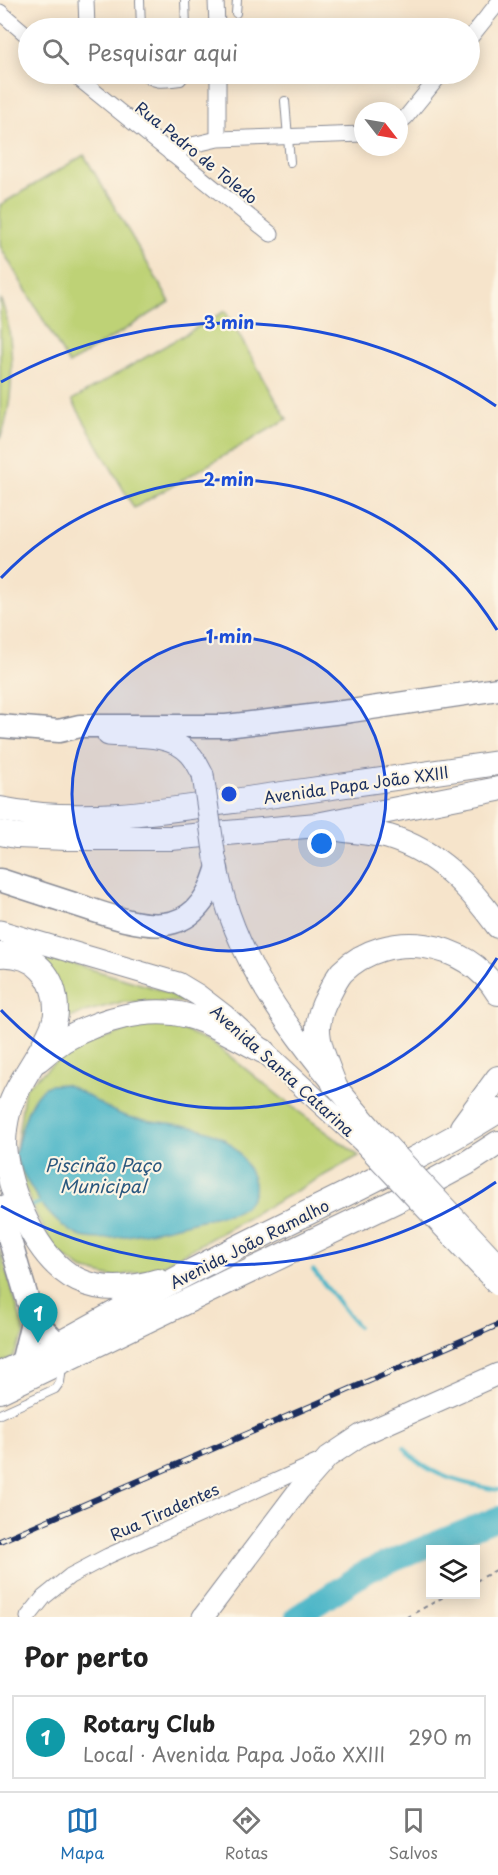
<!DOCTYPE html>
<html lang="pt">
<meta charset="utf-8">
<style>
body{margin:0;font-family:"Playpen Sans",sans-serif;background:#f2f2f2;color:#222}
.controls{position:absolute;right:18px;bottom:18px;display:grid;overflow:hidden;border-radius:0px;box-shadow:0 3px 15px #0003}
.controls button{width:54px;height:54px;display:grid;place-items:center;padding:0;border:0;border-bottom:2px solid #e0e0e0;background:#fff;color:#222;font:30px sans-serif}
.compass{position:absolute;left:354px;top:102px;width:54px;height:54px;border-radius:50%;background:#fff;box-shadow:0 3px 15px #0003;rotate:121deg}
.you{position:absolute;left:322px;top:844px;width:21px;height:21px;margin:-15px;border:4px solid #fff;border-radius:50%;background:#1a73e8;box-shadow:0 0 0 9px #1a73e833}
.badge{display:grid;place-items:center;width:39px;height:39px;border-radius:50%;background:#1f6fb2;color:#fff;font-size:20px;font-weight:700}
.pin{position:absolute;translate:-50% -50px;filter:drop-shadow(0 2px 3px #0008)}
.pin::after{content:'';position:absolute;top:32px;width:21px;height:18px;background:inherit;clip-path:polygon(0 0,100% 0,50% 100%)}
.list{margin:0;padding:0;list-style:none}
h2{display:flex;justify-content:space-between;align-items:center;height:78px;margin:0;padding:0 24px;font-size:26px}
h2 small{font-size:20px;font-weight:400;color:#767676}
.list li{display:grid;grid-template-columns:39px 1fr auto;gap:18px;align-items:center;box-sizing:border-box;height:84px;margin:0 12px 12px;padding:0 12px;border:2px solid #e0e0e0;border-radius:0px}
.list b{display:block;font-size:22px;white-space:nowrap}
.list p{margin:0;font-size:20px;white-space:nowrap;color:#767676}
.list em{font-size:20px;font-style:normal;color:#767676}
.icon{flex:none;width:33px;height:33px;fill:none;stroke:currentColor;stroke-width:2;stroke-linecap:round;stroke-linejoin:round}
.map{position:relative;flex:none;width:498px;height:1617px;overflow:hidden}
.search{position:absolute;background:#fff;box-shadow:0 3px 15px #0003;left:18px;right:18px;top:18px;height:66px;display:flex;align-items:center;gap:15px;box-sizing:border-box;padding:0 21px;border-radius:33px;color:#767676;font-size:22px}
.sheet{height:174px;background:#fff}
nav{display:flex;justify-content:space-around;align-items:center;box-sizing:border-box;height:84px;border-top:2px solid #e0e0e0;background:#fff;font-size:16px;color:#767676}
nav a{display:grid;justify-items:center;gap:3px}
nav .on{color:#1f6fb2}
.map>svg:first-child{display:block}
.green{fill:#bed276;stroke:#6c806a;stroke-width:1.5}
.water{fill:#4ab5c7;stroke:#327292;stroke-width:1.5}
.lines{fill:none;stroke-linecap:round;stroke-linejoin:round}
.stream{stroke:#4ab5c7;stroke-width:4}
.river{stroke:#4ab5c7;stroke-width:24}
.service-casing{stroke:#888a94;stroke-width:10}
.minor-casing{stroke:#888a94;stroke-width:17}
.secondary-casing{stroke:#888a94;stroke-width:23}
.primary-casing{stroke:#888a94;stroke-width:25}
.trunk-casing{stroke:#888a94;stroke-width:26}
.path{stroke:#888a94;stroke-width:2;stroke-dasharray:4.5 4.5;stroke-linecap:butt}
.service{stroke:#fff;stroke-width:8}
.minor{stroke:#fff;stroke-width:15}
.secondary{stroke:#fff;stroke-width:21}
.primary{stroke:#fff;stroke-width:22}
.trunk{stroke:#fff;stroke-width:24}
.rail-casing{stroke:#1b2f5e;stroke-width:6}
.rail{stroke:#fcf5e5;stroke-width:4;stroke-dasharray:11;stroke-linecap:butt}
.secondary-bridge-casing{stroke:#888a94;stroke-width:23;stroke-linecap:butt}
.secondary-bridge{stroke:#fff;stroke-width:21}
.ring{fill:none;stroke:#1d4ed8;stroke-width:3}
.labels{text-anchor:middle;dominant-baseline:central;stroke-width:4.5;stroke-linejoin:round;paint-order:stroke}
.street-label{font-size:16px;fill:#1b2f5e;stroke:#fcf5e5}
.water-label{font-size:18px;font-style:italic;fill:#29577e;stroke:#fcf5e5}
.centre{fill:#1d4ed8;stroke:#fcf5e5;stroke-width:3}
.ring-label{font-size:18px;text-anchor:middle;font-weight:bold;fill:#1d4ed8;stroke:#fcf5e5;stroke-width:4.5;stroke-linejoin:round;paint-order:stroke}
</style>
<div class="map">
<svg width="498" height="1617" viewBox="0 0 498 1617">
<rect width="100%" height="100%" fill="#fcf5e5"/>
<filter id="ink" filterUnits="userSpaceOnUse"><feTurbulence type="fractalNoise" baseFrequency=".0167" numOctaves="2"/><feDisplacementMap in="SourceGraphic" scale="12" xChannelSelector="R" yChannelSelector="G"/><feConvolveMatrix kernelMatrix="1 2 1 2 8 2 1 2 1" color-interpolation-filters="sRGB"/></filter>
<filter id="wash" filterUnits="userSpaceOnUse"><feTurbulence type="fractalNoise" baseFrequency=".008" numOctaves="4" result="noise"/><feDisplacementMap in="SourceGraphic" scale="24" xChannelSelector="R" yChannelSelector="G"/><feGaussianBlur stdDeviation="1.35" result="paint"/><feColorMatrix in="noise" values="0 0 0 0 0 0 0 0 0 0 0 0 0 0 0 0 0 1.4 0 .05"/><feComposite in="paint" operator="in"/></filter>
<g filter="url(#wash)">
<rect width="100%" height="100%" fill="#f6e4cb"/>
<g class="green">
<polygon points="84,155 170,302 69,364 0,246 0,205"/>
<path d="M0,298C16,335 15,401 0,439Z"/>
<polygon points="225,311 287,419 134,508 72,400"/>
<polygon points="0,942 161,990 185,1002 122,1002 81,1013 61,1022 62,993 0,945"/>
<polygon points="159,1019 213,1043 298,1111 359,1156 156,1269 112,1277 82,1269 55,1250 38,1218 14,1162 25,1088 69,1050"/>
<polygon points="0,1249 25,1334 13,1357 0,1364"/>
</g>
<path class="water" d="M64,1084C87,1092 105,1111 129,1117C161,1125 202,1121 229,1143C239,1151 245,1161 250,1172C258,1187 255,1201 239,1210C234,1214 224,1214 218,1216C201,1220 185,1224 169,1228C148,1232 99,1244 79,1236C46,1221 29,1186 14,1156C20,1137 28,1091 50,1085C54,1084 60,1085 64,1084Z"/>
<g class="lines">
<g class="stream">
<polyline points="29,1207 45,1201"/>
<polyline points="313,1270 358,1327"/>
<path d="M404,1447C425,1476 465,1484 498,1490"/>
</g>
<polyline class="river" points="297,1617 367,1571 498,1518"/>
</g>
</g>
<g filter="url(#ink)">
<g class="lines">
<defs>
<g id="service">
<polyline points="140,0 141,28"/>
<polyline points="185,0 186,28"/>
<polyline points="236,13 237,0"/>
<path d="M145,74C151,87 169,82 181,81L187,74"/>
<polyline points="285,101 290,162"/>
<polyline points="0,1414 55,1389 60,1382 62,1366"/>
</g>
<g id="minor">
<polyline points="86,0 87,28"/>
<polyline points="216,0 217,28"/>
<polyline points="0,12 28,36"/>
<polyline points="470,38 498,3"/>
<polyline points="73,74 271,234"/>
<polyline points="218,74 218,139"/>
<polyline points="399,123 406,117 441,74"/>
<polyline points="171,154 192,145 218,139 363,134"/>
<polyline points="28,1617 44,1597 70,1576 108,1556 323,1460"/>
</g>
<g id="secondary">
<path d="M108,735C134,737 171,733 190,754C196,760 199,768 203,775"/>
<path d="M216,861C232,966 306,1052 373,1130"/>
<polyline points="0,931 178,983 198,995 224,1015 362,1141"/>
<polyline points="203,1617 299,1490 328,1457 361,1435 498,1374"/>
</g>
<g id="primary">
<polyline points="0,726 59,731 80,726 226,726 351,711 498,689"/>
<path d="M0,880C28,889 55,898 83,907C140,926 194,946 217,870"/>
<polyline points="0,1207 33,1318 53,1339 75,1350"/>
<polyline points="22,1363 33,1318"/>
</g>
<g id="trunk">
<path d="M0,809C84,826 171,810 254,798C335,787 417,775 498,763"/>
<path d="M334,828C353,832 371,832 389,837C438,852 469,886 498,926"/>
<polyline points="0,833 16,836 67,838 171,838 317,825 498,789"/>
<path d="M0,955C35,953 56,976 56,1011C57,1035 17,1080 9,1109C6,1120 4,1133 4,1145C7,1189 36,1260 78,1280C103,1292 132,1289 158,1281"/>
<path d="M38,1060C46,1053 55,1046 64,1040C99,1020 148,1005 188,1016C214,1023 239,1039 263,1051"/>
<path d="M334,1084C328,1067 317,1045 318,1026C319,1016 323,1005 328,996C332,988 336,979 342,972C387,928 467,940 498,993"/>
<polyline points="462,1127 498,1078"/>
<path d="M0,1374C66,1343 128,1304 192,1271C294,1217 400,1172 498,1111"/>
<polyline points="0,1391 400,1199 467,1163 498,1143"/>
</g>
</defs>
<use href="#service" class="service-casing"/>
<use href="#minor" class="minor-casing"/>
<use href="#secondary" class="secondary-casing"/>
<use href="#primary" class="primary-casing"/>
<use href="#trunk" class="trunk-casing"/>
<g class="path">
<polyline points="476,1581 498,1569"/>
<polyline points="407,1617 449,1594"/>
</g>
<use href="#service" class="service"/>
<use href="#minor" class="minor"/>
<use href="#secondary" class="secondary"/>
<use href="#primary" class="primary"/>
<use href="#trunk" class="trunk"/>
<defs>
<polyline id="rail" points="0,1541 498,1325"/>
</defs>
<use href="#rail" class="rail-casing"/>
<use href="#rail" class="rail"/>
<defs>
<g id="secondary-bridge">
<polyline points="203,775 215,858"/>
<polyline points="373,1130 498,1264"/>
<polyline points="362,1141 498,1285"/>
</g>
</defs>
<use href="#secondary-bridge" class="secondary-bridge-casing"/>
<use href="#secondary-bridge" class="secondary-bridge"/>
</g>
</g>
<circle cx="229" cy="794" r="157" fill="#1d4ed8" fill-opacity=".12"/>
<g class="ring">
<circle cx="229" cy="794" r="157"/>
<path d="M497 958A314 314 0 0 1 1 1010M1 578A314 314 0 0 1 497 630"/>
<path d="M496 1182A471 471 0 0 1 1 1206M1 382A471 471 0 0 1 496 406"/>
</g>
<g class="labels">
<g class="street-label">
<text transform="translate(197 152) rotate(39)">Rua Pedro de Toledo</text>
<text transform="translate(356 784) rotate(-8)">Avenida Papa João XXIII</text>
<text transform="translate(283 1070) rotate(42)">Avenida Santa Catarina</text>
<text transform="translate(249 1243) rotate(-27)">Avenida João Ramalho</text>
<text transform="translate(164 1511) rotate(-24)">Rua Tiradentes</text>
</g>
<g class="water-label">
<text x="103" y="1164">Piscinão Paço<tspan x="103" dy="21">Municipal</tspan></text>
</g>
</g>
<circle cx="229" cy="794" r="9" class="centre"/>
<g class="ring-label">
<text x="229" y="329">3 min</text>
<text x="229" y="486">2 min</text>
<text x="229" y="643">1 min</text>
</g>
</svg>
<div class="controls">
<button><svg class="icon" aria-label="layers" viewBox="0 0 24 24"><path d="M12 4l9 5-9 5-9-5zM3 14l9 5 9-5"/></svg></button>
</div>
<svg class="compass" viewBox="-18 -18 36 36"><path d="M0-13l5 13h-10z" fill="#e53935"/><path d="M0 13l5-13h-10z" fill="#767676"/></svg>
<div class="you"></div>
<div class="pin badge" style="left:38px;top:1343px;background:#0f9aa8">1</div>
<div class="search"><svg class="icon" aria-label="search" viewBox="0 0 24 24"><circle cx="10" cy="10" r="6"/><path d="M15 15l6 6"/></svg>Pesquisar aqui</div>
</div>
<section class="sheet">
<h2>Por perto<small></small></h2>
<ul class="list">
<li><span class="badge" style="background:#0f9aa8">1</span><div><b>Rotary Club</b><p>Local · Avenida Papa João XXIII</p></div><em>290 m</em></li>
</ul>
</section>
<nav>
<a class="on"><svg class="icon" aria-label="map" viewBox="0 0 24 24"><path d="M3 6l6-2 6 2 6-2v14l-6 2-6-2-6 2zM9 4v14M15 6v14"/></svg>Mapa</a>
<a><svg class="icon" aria-label="directions" viewBox="0 0 24 24"><path d="M12 3l9 9-9 9-9-9zM9 14v-3h6M13 9l2 2-2 2"/></svg>Rotas</a>
<a><svg class="icon" aria-label="saved" viewBox="0 0 24 24"><path d="M7 4h10v16l-5-4-5 4z"/></svg>Salvos</a>
</nav>
